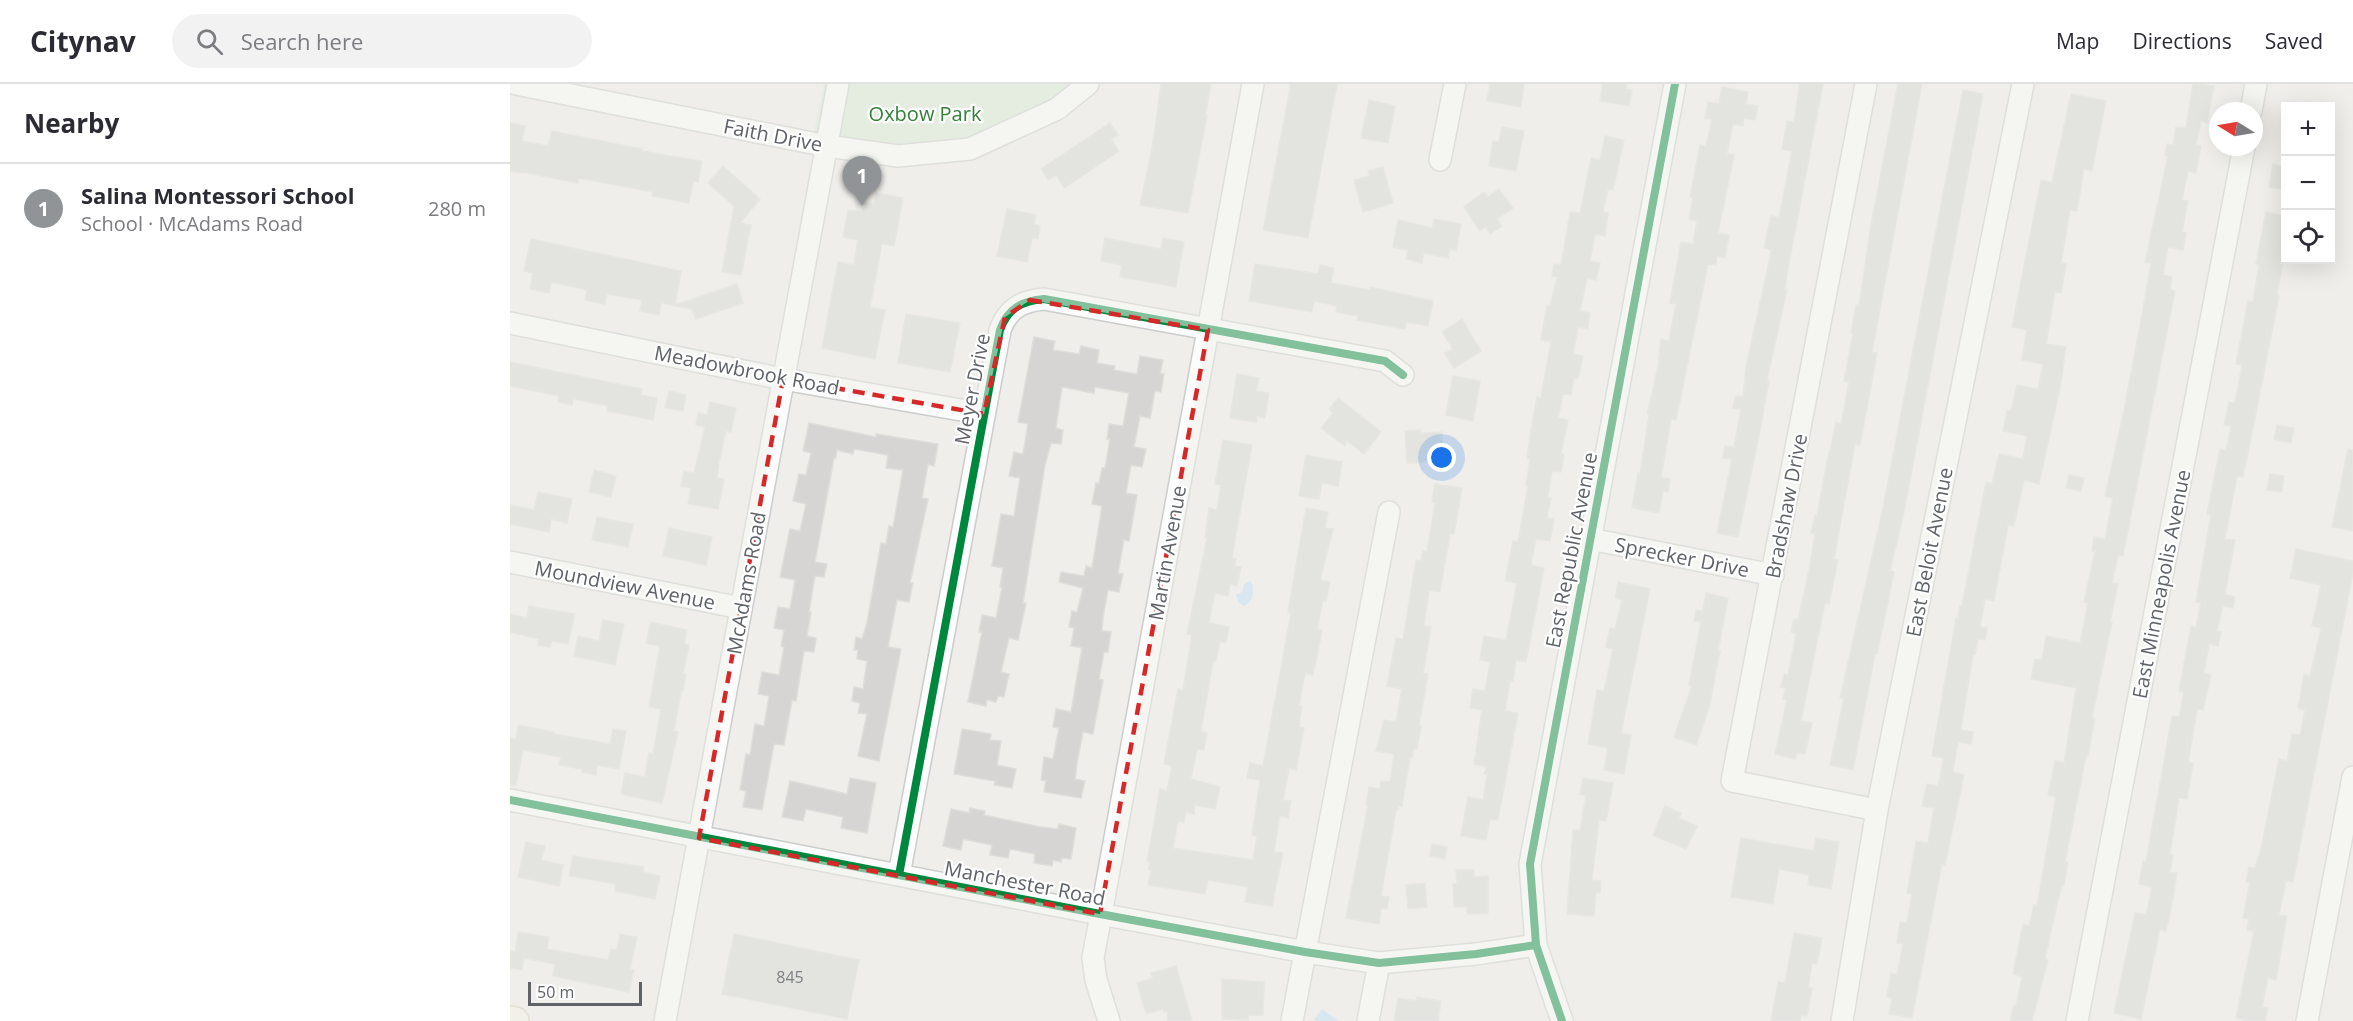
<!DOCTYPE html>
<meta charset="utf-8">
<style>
body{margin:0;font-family:"Open Sans",sans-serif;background:#f2f2f3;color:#2b2b33}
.controls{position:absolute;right:18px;top:18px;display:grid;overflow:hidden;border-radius:0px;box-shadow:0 6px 24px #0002}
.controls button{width:54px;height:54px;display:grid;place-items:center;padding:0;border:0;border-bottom:2px solid #e1e1e2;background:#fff;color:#2b2b33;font:30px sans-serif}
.compass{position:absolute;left:1699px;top:18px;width:54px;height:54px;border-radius:50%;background:#fff;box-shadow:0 6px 24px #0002;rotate:281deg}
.scale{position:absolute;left:18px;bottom:15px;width:114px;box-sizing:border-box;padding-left:6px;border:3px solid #5f6368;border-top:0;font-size:16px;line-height:21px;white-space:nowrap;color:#5f6368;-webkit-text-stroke:4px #fff;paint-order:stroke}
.you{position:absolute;left:932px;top:374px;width:21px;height:21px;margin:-15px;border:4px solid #fff;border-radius:50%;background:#1a73e8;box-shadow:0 0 0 9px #1a73e833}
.badge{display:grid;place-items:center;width:39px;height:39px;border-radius:50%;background:#919496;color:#fff;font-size:20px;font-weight:700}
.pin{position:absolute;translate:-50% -50px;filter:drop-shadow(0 2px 3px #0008)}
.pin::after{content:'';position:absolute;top:32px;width:21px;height:18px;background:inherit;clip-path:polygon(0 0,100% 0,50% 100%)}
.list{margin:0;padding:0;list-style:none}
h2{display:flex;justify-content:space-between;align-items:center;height:78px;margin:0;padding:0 24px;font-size:26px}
h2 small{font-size:20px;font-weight:400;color:#7c7c81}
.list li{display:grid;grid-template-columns:39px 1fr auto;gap:18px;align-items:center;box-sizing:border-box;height:90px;padding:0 24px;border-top:2px solid #e1e1e2}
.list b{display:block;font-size:22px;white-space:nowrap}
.list p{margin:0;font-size:20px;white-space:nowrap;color:#7c7c81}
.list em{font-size:20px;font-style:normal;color:#7c7c81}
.icon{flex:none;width:33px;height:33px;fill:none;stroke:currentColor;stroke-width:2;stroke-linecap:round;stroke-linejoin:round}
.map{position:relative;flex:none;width:1843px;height:937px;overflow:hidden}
header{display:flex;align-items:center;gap:36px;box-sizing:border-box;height:84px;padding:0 30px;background:#fff;border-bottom:2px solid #e1e1e2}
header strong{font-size:28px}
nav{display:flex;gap:33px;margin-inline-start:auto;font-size:21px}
.search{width:420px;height:54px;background:#f2f2f3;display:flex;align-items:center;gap:15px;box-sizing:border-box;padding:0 21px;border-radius:33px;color:#7c7c81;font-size:22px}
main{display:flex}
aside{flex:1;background:#fff}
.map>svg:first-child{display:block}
.green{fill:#d8ebd6}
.water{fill:#bfe0f9}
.building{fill:#d6d5d3;stroke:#deddd9;stroke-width:1.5}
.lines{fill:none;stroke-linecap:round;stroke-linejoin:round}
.minor-casing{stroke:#cbcccc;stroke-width:24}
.major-casing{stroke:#d7ceb8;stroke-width:30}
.minor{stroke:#fdfcfc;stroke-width:21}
.major{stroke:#f4f2e9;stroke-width:27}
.cycleway-casing{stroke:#fff;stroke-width:11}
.cycleway{stroke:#00873e;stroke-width:8}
.marked{fill:none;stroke:#d62828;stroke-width:4.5;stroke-dasharray:12 8;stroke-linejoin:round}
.labels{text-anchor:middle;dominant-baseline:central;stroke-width:4.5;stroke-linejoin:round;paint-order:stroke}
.number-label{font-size:16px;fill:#7e8184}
.park-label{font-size:20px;fill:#348238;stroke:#fff}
.street-label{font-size:20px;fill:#5f6368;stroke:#fff}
</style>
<header>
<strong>Citynav</strong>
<div class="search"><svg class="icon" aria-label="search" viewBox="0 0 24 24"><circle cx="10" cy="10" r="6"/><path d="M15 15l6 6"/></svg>Search here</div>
<nav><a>Map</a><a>Directions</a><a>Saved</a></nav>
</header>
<main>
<aside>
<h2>Nearby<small></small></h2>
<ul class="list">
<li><span class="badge">1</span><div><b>Salina Montessori School</b><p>School · McAdams Road</p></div><em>280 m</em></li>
</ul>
</aside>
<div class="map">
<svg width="1843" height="937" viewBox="0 0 1843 937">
<rect width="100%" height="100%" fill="#efeeea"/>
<polygon class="green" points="314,0 560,0 535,21 449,57 386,61 304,49"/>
<g class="water">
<path d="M740,497L743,501C744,509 743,518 734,522L728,518L726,511L732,508L734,500Z"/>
<polygon points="812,925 829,937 807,937 804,935"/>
</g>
<g class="building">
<polygon points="651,0 701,0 695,32 697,32 678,129 630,121 642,65"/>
<polygon points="781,0 827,0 798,154 753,146"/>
<polygon points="980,0 1014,0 1011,23 977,17"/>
<polygon points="1093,0 1117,0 1116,5 1122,6 1119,22 1090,17"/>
<polygon points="1290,0 1313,0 1277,190 1275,205 1277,206 1257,296 1259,296 1251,342 1228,453 1207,449 1222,375 1213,374 1215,362 1224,363 1231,325 1223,324 1225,312 1233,313 1236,283 1260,173 1261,166 1254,164 1261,132 1269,134 1282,67 1272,65 1277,37 1284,38"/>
<polygon points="1388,0 1412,0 1362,268 1367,269 1359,313 1350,361 1345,360 1324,475 1328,476 1319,520 1315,519 1291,637 1302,639 1295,670 1287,669 1285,675 1265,670 1277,616 1273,615 1276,604 1271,603 1274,590 1278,591 1284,561 1286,549 1281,548 1284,535 1288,536 1299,486 1305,450 1301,449 1305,431 1307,432 1319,367 1320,367 1326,338 1331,340 1339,298 1334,297 1343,249 1341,249 1346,221 1349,222 1361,141"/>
<polygon points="1683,0 1704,2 1697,39 1691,37 1686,61 1691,62 1686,89 1678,87 1672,116 1678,117 1672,148 1676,149 1673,166 1658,163 1653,191 1662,193 1660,206 1665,207 1613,472 1608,471 1602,499 1608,500 1600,538 1602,538 1582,633 1585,634 1578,672 1576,672 1555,778 1558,778 1554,801 1552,801 1548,816 1535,875 1538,876 1522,937 1500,937 1504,921 1506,922 1512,893 1503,890 1513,840 1519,842 1524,821 1527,822 1546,713 1538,711 1545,677 1554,679 1566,604 1521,595 1525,575 1532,576 1536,552 1570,559 1578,519 1574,518 1585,467 1582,467 1584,453 1595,455 1603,414 1595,412 1614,326 1632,231 1641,179 1635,178 1658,72 1655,71 1657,60 1663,61 1666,43 1676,44"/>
<polygon points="1212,3 1238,8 1236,20 1248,22 1245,36 1234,34 1233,42 1223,40 1217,70 1224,71 1208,149 1219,151 1215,174 1207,172 1206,181 1198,180 1166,336 1161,335 1151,393 1160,395 1158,408 1153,407 1149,429 1122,424 1128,389 1130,389 1139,331 1137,330 1148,283 1151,255 1159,257 1166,220 1160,219 1171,158 1183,160 1187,137 1179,135 1183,114 1180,113 1190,61 1196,62 1202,35 1195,34 1198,18 1209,20"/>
<polygon points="1453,6 1473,10 1394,428 1380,487 1384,488 1378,518 1367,570 1365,570 1343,686 1320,681 1334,614 1330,614 1373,424"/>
<polygon points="1561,10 1596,17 1582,87 1574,85 1567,127 1560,126 1551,179 1556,180 1551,209 1545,208 1536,260 1556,263 1550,304 1529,400 1514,396 1504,442 1498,441 1484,517 1475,515 1470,543 1477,544 1475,556 1468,555 1465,570 1463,570 1451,646 1463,648 1461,660 1448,658 1443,688 1454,691 1435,781 1432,780 1402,934 1379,930 1382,914 1377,913 1381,889 1387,891 1393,860 1387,859 1390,838 1397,839 1402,810 1397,809 1406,757 1418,759 1424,724 1412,722 1417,700 1428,702 1434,674 1422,672 1446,534 1448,535 1450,522 1452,522 1476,398 1482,400 1489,370 1513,375 1517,352 1493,347 1497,326 1501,327 1507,301 1528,305 1533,280 1512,276 1517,246 1502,243 1531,96 1542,98"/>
<polygon points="859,16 885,22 878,59 851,54"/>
<polygon points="0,39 15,42 12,57 38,62 42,47 132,65 132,67 192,77 188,98 183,97 179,119 142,112 143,108 69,94 68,99 13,88 13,89 0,87"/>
<polygon points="600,39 608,51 601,55 609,67 554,104 546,91 538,96 531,85"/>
<polygon points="992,43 1014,47 1006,87 979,82 983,57 989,58"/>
<polygon points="1095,52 1114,56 1103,106 1098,105 1093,128 1098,129 1095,152 1085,150 1080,177 1090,179 1086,196 1077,194 1070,227 1080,229 1078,245 1068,243 1063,270 1073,272 1068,295 1064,294 1061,311 1053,310 1048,334 1058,336 1051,370 1054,370 1051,388 1042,387 1038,413 1041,414 1037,434 1044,435 1040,457 1026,455 1021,481 1034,484 1016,578 1006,576 1003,597 1000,597 995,627 1008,629 988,736 980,735 976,756 951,752 958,713 973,716 977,690 974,690 976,683 964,680 972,626 960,624 963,605 975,607 980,578 970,576 974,552 996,556 1007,499 995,497 1003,457 1008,458 1018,402 1016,401 1020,375 1017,374 1021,345 1027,313 1031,314 1041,258 1031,256 1037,221 1040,222 1047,193 1042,192 1044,180 1051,181 1060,128 1070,129 1081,74 1090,76"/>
<polygon points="1763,80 1776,83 1776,106 1759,103"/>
<polygon points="213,82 250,115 230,139 241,141 231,191 212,188 224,122 198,99"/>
<polygon points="873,83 883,119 853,128 844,96 860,92 858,87"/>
<polygon points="989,105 1003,124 987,135 992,142 980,150 975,143 970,147 954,123 974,108 978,113"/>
<polygon points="366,109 393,114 384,162 372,160 360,223 375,226 365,275 312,264 328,178 344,181 348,156 333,153 338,126 352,128 354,118 364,120"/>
<polygon points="497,125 526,131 524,140 530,142 528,155 522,154 517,178 487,172"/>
<polygon points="1756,128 1776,132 1776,162 1767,211 1769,212 1740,359 1733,393 1727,392 1715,455 1725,456 1715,510 1725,513 1723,524 1713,522 1707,547 1711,548 1708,562 1699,560 1694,589 1701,591 1693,626 1687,625 1678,679 1683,679 1677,715 1669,714 1660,770 1663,771 1660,788 1667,789 1663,815 1656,847 1650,845 1631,935 1604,929 1625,829 1636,831 1642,803 1629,800 1633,777 1636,778 1662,632 1669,633 1674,608 1669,607 1681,542 1686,543 1691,519 1686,518 1701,431 1697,430 1710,365 1716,366 1721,342 1714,341 1719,318 1725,319 1732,281 1726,280 1738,217 1743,218 1749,181 1746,180"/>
<polygon points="924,135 951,140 946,167 940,165 938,174 914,169 912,179 896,175 898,166 883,163 888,136 922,144"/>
<polygon points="595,154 651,165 653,154 674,158 666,203 610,193 612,181 591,177"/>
<polygon points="21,155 171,187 165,221 227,200 233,219 186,235 182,225 151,219 149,231 130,227 132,216 97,210 95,220 75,216 77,206 41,198 39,209 20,205 23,189 14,187"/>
<polygon points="745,180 808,190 810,181 824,184 821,199 860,206 860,203 923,217 918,242 896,238 895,245 847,236 848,232 826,228 827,222 804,217 802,228 739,217"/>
<polygon points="396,230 450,239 440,288 388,279"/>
<polygon points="952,235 971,267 944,284 935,269 943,265 932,248"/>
<polygon points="524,253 545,257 543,266 569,270 571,262 589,266 587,279 605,282 604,286 627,290 630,272 653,276 650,290 654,290 651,308 645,307 640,334 630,332 624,363 636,365 632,383 621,381 616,409 627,411 619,457 614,456 608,489 613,490 609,508 598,506 593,533 592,547 601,548 598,568 594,568 589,595 593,596 583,650 573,648 567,679 565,695 575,697 571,714 534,708 536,697 531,696 534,673 543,675 549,644 543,643 546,625 561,628 572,564 561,562 564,544 559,543 562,527 567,528 573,504 549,498 551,488 574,492 576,482 582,484 592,422 582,420 586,399 589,399 592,384 595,384 600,355 597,355 599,340 613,342 619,309 585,303 584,309 552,303 546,344 553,346 551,360 541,359 535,381 513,519 516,519 508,556 499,554 491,588 499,590 494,613 488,612 486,618 477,616 476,622 458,618 472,548 469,548 472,531 486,534 492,504 490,503 493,484 482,482 491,430 504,432 510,394 499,392 504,368 513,370 518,340 508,338"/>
<polygon points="0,278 132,305 131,311 147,314 143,336 97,327 98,322 63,315 62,321 48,318 49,312 0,302"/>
<polygon points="727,290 749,294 746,307 759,309 755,334 747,332 746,338 720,334"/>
<polygon points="943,292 970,297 963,337 936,331"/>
<polygon points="159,307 176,311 173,327 155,324"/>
<polygon points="828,314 871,348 854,370 836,356 835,362 811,344 823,329 819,325"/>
<polygon points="200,318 226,324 221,348 216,347 209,378 207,394 214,395 208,425 178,420 181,404 171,402 174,387 184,389 195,343 186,341 188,329 197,331"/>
<polygon points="299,339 366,353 366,350 428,360 424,382 418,380 412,414 418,415 400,499 403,499 399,518 387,516 378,563 391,565 369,677 348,672 357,630 348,629 350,619 342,617 344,603 353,605 357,577 347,575 348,566 344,566 346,553 352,555 357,539 371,459 376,460 379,442 383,443 393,386 376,384 378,371 344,365 343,370 327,366 326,374 324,374 305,478 317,480 314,493 305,492 299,528 301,528 297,552 306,554 304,568 294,567 286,617 282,616 274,661 264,660 252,726 233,723 236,707 230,706 236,670 240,671 245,640 254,642 259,612 248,610 252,588 269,591 274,563 271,562 274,546 264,544 268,523 280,525 285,496 270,493 280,445 290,447 296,420 283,417 289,390 296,391 301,369 293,367"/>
<polygon points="1767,341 1784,344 1781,359 1764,355"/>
<polygon points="910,346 910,349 932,348 933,377 897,379 895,347"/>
<polygon points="713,356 742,361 722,474 726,475 725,482 731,483 727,502 720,500 718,512 705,509 699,539 719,543 716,559 710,558 706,577 703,577 691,647 697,649 694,666 687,665 681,695 710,703 705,725 685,721 684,730 676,728 674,738 668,737 663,764 743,776 747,752 742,751 750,696 737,694 740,679 753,682 781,529 778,528 796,424 818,428 815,444 823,445 810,496 820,498 816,517 813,516 807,545 812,546 807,572 803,591 795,589 789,622 792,622 789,643 794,644 789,670 786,686 779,684 773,716 781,717 778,734 770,732 764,768 773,769 762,822 735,818 738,803 698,796 695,810 638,801 641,786 638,786 640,778 637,777 650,705 657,707 662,682 654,680 668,605 673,606 682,551 677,550 697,454 695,453 699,424 707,426 711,401 705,400"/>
<polygon points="1838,365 1843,366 1843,447 1822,443"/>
<polygon points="796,371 832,378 828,402 812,399 809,415 789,412"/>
<polygon points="84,386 106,392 101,413 79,408"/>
<polygon points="1760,390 1774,392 1772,408 1757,406"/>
<polygon points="1559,391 1574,394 1571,407 1556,404"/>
<polygon points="925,400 952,404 944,450 940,450 930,508 919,506 914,542 921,543 913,589 918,590 909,642 911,642 907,665 904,664 902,673 900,673 892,722 888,722 888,726 886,726 871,812 879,813 877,825 871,824 869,840 836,834 858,721 856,720 859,703 870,705 871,697 880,698 884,670 866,667 874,636 886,638 892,605 877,602 886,554 893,555 906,476 911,477 913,467 917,467 925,419 922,418"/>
<polygon points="28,408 62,415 57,439 41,435 39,448 0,440 0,421 24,426"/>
<polygon points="87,433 123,440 118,463 82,456"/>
<polygon points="159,444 202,453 196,481 153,472"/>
<polygon points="1786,465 1843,477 1843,489 1783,798 1776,797 1769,831 1777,832 1766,896 1758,894 1752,923 1758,924 1755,937 1738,937 1726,934 1744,847 1737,846 1739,835 1733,834 1740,798 1736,798 1739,783 1745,784 1751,765 1769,675 1777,677 1782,650 1790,651 1795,626 1788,624 1794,590 1800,592 1811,544 1802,542 1811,501 1780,494"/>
<polygon points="1108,498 1140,505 1111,649 1121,651 1114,690 1094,686 1098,664 1078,660 1087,606 1094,607 1103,565 1096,563 1100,544 1105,545 1112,516 1105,514"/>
<polygon points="1196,509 1218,514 1208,567 1210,567 1199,624 1186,661 1164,653 1182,602 1179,601 1191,538 1184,537 1186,526 1193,527"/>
<polygon points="19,522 65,530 58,560 42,557 40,563 28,561 29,555 0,548 0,530 17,534"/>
<polygon points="93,536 114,540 105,581 64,572 68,552 89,557"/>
<polygon points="141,538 177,546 174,560 179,561 173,589 176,590 173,607 171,607 164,647 168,648 152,719 111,710 115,689 135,693 139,669 143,670 151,625 139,623 150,562 136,559"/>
<polygon points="8,641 44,648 44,650 100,660 103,645 116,647 109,685 87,681 86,691 72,688 72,685 49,681 51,673 13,666 6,701 0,701 0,654 6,655"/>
<polygon points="452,645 481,650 480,656 491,657 487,681 506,685 502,704 484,701 485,697 444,690"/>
<polygon points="340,694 366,699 357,749 331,744 333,733 296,725 293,737 272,733 280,697 337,710"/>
<polygon points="1073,694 1103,699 1096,737 1089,736 1082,796 1091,797 1090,809 1086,808 1084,832 1057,830 1063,746 1070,746 1076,712 1070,710"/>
<polygon points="1155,722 1171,729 1169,734 1187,742 1176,765 1143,751"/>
<polygon points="460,724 475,727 474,731 530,743 548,745 549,740 566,744 561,775 552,774 551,778 543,776 542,782 524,779 525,770 500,765 498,774 480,771 482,761 453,755 451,766 433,762 441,725 459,729"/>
<polygon points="1231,754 1304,767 1306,754 1329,758 1321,805 1298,801 1299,791 1269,785 1263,820 1221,813"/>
<polygon points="16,758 35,762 31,776 53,781 49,802 8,793"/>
<polygon points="922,760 937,763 935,775 920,772"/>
<polygon points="63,772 134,783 133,788 150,792 145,815 105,807 106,800 59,792"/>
<polygon points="946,786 964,786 964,793 978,792 978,829 957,830 957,823 944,823 943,800 947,800"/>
<polygon points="915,799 917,823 898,825 896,801"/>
<polygon points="8,848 39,853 37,865 98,876 101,865 107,866 110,850 127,853 120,885 124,886 119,908 43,892 45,880 14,874 12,886 0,884 0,867 5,868"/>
<polygon points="1284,849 1312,854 1307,880 1302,879 1298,904 1302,904 1297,932 1291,931 1290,937 1261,937 1268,898 1275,899"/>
<polygon points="224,850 349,876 337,935 212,910"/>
<polygon points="666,882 682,937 658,937 657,927 654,928 653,925 636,930 627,899 643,894 641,889"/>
<polygon points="712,895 754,898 753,931 738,931 738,936 712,935"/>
<polygon points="907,913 931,917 928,937 884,937 888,914 906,917"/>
</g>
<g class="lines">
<defs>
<g id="minor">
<polyline points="6,0 317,62 388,72 460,65 547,25 578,0"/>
<polyline points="1356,0 1222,697 1367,726"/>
<polyline points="1741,27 1746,0"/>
<polyline points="930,76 945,0"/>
<polyline points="0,239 273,295 474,330"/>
<polyline points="1080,455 1263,491"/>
<polyline points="0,478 231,524"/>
<polyline points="0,716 590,830 795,868 869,879 966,870 1026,861"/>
<path d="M389,791L490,246C498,224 512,217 534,215L875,277L893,291"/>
<polyline points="155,937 328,0"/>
<polyline points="599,937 586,896 583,874 743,0"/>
<polyline points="782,937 879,428"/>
<polyline points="858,937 869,879"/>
<polyline points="1052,937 1026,861 1020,780 1165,0"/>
<polyline points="1332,937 1367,726 1513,0"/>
<polyline points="1567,937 1734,63"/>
<polyline points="1797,937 1843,693"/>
</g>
<polyline id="major" points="0,936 5,937"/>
</defs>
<use href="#minor" class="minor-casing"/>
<use href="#major" class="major-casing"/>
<use href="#minor" class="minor"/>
<use href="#major" class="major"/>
<defs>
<g id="cycleway">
<polyline points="0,716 590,830 795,868 869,879 966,870 1026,861"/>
<path d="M389,791L490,246C498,224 512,217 534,215L875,277L893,291"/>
<polyline points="1052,937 1026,861 1020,780 1165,0"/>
</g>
</defs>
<use href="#cycleway" class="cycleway-casing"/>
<use href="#cycleway" class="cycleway"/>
</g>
<path d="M0 0H1843V937H0ZM520,216L698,246L590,830L189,754L273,295L474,330L495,233Z" fill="#efeeea" fill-opacity=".55" fill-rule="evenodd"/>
<path class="marked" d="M520,216L698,246L590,830L189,754L273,295L474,330L495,233Z"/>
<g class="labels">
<g class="number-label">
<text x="280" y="893">845</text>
</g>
<g class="park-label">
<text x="415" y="29">Oxbow Park</text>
</g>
<g class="street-label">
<text transform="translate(263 51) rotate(11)">Faith Drive</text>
<text transform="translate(237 286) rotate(11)">Meadowbrook Road</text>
<text transform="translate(462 305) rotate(-79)">Meyer Drive</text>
<text transform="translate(1276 422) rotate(-79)">Bradshaw Drive</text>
<text transform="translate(1061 466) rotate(-79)">East Republic Avenue</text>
<text transform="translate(1419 468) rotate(-79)">East Beloit Avenue</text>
<text transform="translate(657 469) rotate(-80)">Martin Avenue</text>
<text transform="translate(1172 473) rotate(11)">Sprecker Drive</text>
<text transform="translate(236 499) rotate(-80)">McAdams Road</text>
<text transform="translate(1651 500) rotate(-79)">East Minneapolis Avenue</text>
<text transform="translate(115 501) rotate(11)">Moundview Avenue</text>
<text transform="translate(515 799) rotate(11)">Manchester Road</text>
</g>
</g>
</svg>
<div class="controls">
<button>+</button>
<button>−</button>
<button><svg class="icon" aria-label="locate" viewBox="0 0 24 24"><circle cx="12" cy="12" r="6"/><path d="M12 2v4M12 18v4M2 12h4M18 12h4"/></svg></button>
</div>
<svg class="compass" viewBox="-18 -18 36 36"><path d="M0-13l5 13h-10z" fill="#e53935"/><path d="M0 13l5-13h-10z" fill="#7c7c81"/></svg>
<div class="scale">50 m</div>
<div class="you"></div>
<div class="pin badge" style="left:352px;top:122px">1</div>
</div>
</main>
